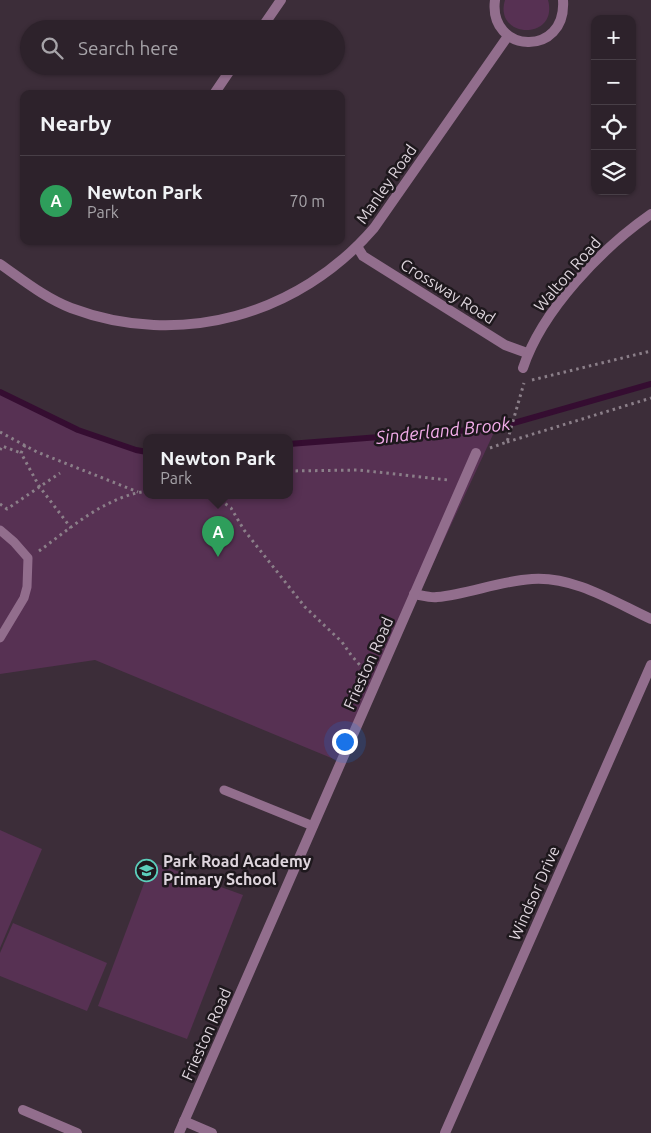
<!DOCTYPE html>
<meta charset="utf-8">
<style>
body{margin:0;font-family:Ubuntu,sans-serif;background:#352a33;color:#f1f3f6}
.controls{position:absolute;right:15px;top:15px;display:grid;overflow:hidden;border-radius:10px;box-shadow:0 1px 4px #0004}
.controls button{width:45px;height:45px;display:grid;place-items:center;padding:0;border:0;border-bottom:1px solid #483f47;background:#2d222b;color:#f1f3f6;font:25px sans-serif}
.you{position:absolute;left:344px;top:741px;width:18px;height:18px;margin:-12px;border:4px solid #fff;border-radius:50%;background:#1a73e8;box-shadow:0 0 0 8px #1a73e833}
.badge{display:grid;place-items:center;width:32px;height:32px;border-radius:50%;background:#bca0f2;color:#fff;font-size:16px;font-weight:700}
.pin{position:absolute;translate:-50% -41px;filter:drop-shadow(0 1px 2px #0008)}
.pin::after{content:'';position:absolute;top:26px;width:18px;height:15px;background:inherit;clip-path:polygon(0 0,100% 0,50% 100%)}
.popup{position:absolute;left:143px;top:434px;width:150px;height:65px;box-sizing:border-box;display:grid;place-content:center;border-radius:10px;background:#2d222b;filter:drop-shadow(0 1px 4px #0005);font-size:16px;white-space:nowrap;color:#a7a4a9}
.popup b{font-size:19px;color:#f1f3f6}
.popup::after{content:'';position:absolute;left:50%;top:100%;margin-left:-10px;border:10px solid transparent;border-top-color:#2d222b}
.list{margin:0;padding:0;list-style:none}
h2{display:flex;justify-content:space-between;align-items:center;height:65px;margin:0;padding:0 20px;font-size:21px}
h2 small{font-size:16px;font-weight:400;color:#a7a4a9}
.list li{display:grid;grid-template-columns:32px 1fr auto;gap:15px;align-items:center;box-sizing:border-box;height:90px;padding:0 20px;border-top:1px solid #483f47}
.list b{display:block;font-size:19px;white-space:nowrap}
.list p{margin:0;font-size:16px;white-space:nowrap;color:#a7a4a9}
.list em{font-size:16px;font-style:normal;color:#a7a4a9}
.icon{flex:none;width:28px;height:28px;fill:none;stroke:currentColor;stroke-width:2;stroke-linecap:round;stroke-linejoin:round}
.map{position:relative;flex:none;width:651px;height:1133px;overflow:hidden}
.search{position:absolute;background:#2d222b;box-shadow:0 1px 4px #0004;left:20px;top:20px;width:325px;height:55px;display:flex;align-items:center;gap:12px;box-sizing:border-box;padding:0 18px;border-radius:28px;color:#a7a4a9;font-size:19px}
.panel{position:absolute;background:#2d222b;box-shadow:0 1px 4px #0004;left:20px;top:90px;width:325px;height:155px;border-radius:10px}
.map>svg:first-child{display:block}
.green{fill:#573153}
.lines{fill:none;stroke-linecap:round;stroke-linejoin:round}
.stream{stroke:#350d31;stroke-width:6}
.path{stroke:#8b7f89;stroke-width:3;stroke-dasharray:2.5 4;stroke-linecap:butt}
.service{stroke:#926e8d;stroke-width:9}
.minor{stroke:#926e8d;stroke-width:10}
.labels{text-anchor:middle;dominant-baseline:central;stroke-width:5;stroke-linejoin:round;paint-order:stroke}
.street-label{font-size:16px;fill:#ddd4dc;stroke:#1e181d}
.poi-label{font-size:16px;font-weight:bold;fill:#ddd4dc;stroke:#1e181d;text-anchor:start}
.water-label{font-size:18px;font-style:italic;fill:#f3adea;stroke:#1e181d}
</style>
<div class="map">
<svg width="651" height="1133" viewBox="0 0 651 1133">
<rect width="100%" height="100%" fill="#3c2d39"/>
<g class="green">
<path d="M505,0H548C559,41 493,39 505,0Z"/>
<polygon points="0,392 78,430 136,450 147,452 147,496 289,496 289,444 496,428 341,762 95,660 0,674"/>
<polygon points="0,830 42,849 0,948"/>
<polygon points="152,862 243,895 187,1039 98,1006"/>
<polygon points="13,923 107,963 87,1011 0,976 0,953"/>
</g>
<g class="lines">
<g class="stream">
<polyline points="0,392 78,430 136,450 147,452"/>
<polyline points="289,444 496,428 651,384"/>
</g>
<g class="path">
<polyline points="532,380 651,351"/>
<polyline points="0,432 37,452 138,492"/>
<polyline points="507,442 651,398"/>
<polyline points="25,445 21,453 39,486 71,528"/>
<polyline points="490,448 507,442 524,383"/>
<polyline points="0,450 2,446 21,453"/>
<polyline points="289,471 359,470 448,480"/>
<polyline points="215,496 231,508 244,530 305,607 342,642 351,655 365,671"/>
<polyline points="0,504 7,509 60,473"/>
<path d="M39,551C72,527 105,497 147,491"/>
</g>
<g class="service">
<polyline points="0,530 14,542 28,558 27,587 24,598 0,638"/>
<polyline points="224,790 313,826"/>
</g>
<g class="minor">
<path d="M495,0C488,54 567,58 563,0"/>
<polyline points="261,29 281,0"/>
<polyline points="214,94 233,66"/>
<polyline points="358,248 363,256 505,345 527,353"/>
<path d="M0,264C23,280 45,298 71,308C180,349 299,315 374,228L508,36"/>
<path d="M523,368C542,310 602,248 651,214"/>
<path d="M414,594C421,595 430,598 437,597C469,594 499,581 532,579C574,576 614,602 651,619"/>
<polyline points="23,1110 77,1133"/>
<polyline points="184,1121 212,1133"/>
<polyline points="179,1133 476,453"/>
<polyline points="445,1133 651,665"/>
</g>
</g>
<defs>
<symbol id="school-ring" viewBox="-11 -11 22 22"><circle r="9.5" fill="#1e181d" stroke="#5bcebb" stroke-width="1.5"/><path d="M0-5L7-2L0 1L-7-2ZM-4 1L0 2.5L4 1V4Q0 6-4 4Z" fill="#5bcebb"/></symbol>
</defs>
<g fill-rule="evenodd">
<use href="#school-ring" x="134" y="858" width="25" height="25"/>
</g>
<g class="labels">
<g class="street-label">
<text transform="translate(386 184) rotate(-55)">Manley Road</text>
<text transform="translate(567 274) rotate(-49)">Walton Road</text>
<text transform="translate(448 291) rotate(32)">Crossway Road</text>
<text transform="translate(368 663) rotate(-66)">Frieston Road</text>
<text transform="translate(534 893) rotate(-66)">Windsor Drive</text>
<text transform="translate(206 1034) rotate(-66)">Frieston Road</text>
</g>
<g class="poi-label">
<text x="163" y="861">Park Road Academy<tspan x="163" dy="18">Primary School</tspan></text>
</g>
<g class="water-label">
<text transform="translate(443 430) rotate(-6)">Sinderland Brook</text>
</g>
</g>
</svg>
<div class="controls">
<button>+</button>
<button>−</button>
<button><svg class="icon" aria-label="locate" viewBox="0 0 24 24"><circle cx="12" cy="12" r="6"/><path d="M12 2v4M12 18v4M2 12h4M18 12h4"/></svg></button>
<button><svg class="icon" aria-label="layers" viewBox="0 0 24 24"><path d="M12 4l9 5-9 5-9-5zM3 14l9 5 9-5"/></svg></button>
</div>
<div class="you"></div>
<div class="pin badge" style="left:218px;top:557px;background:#2e9e5b">A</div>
<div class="popup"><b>Newton Park</b>Park</div>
<div class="search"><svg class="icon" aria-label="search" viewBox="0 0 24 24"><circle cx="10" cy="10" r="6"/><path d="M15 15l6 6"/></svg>Search here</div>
<section class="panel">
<h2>Nearby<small></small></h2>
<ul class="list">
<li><span class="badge" style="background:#2e9e5b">A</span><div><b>Newton Park</b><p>Park</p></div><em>70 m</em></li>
</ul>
</section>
</div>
